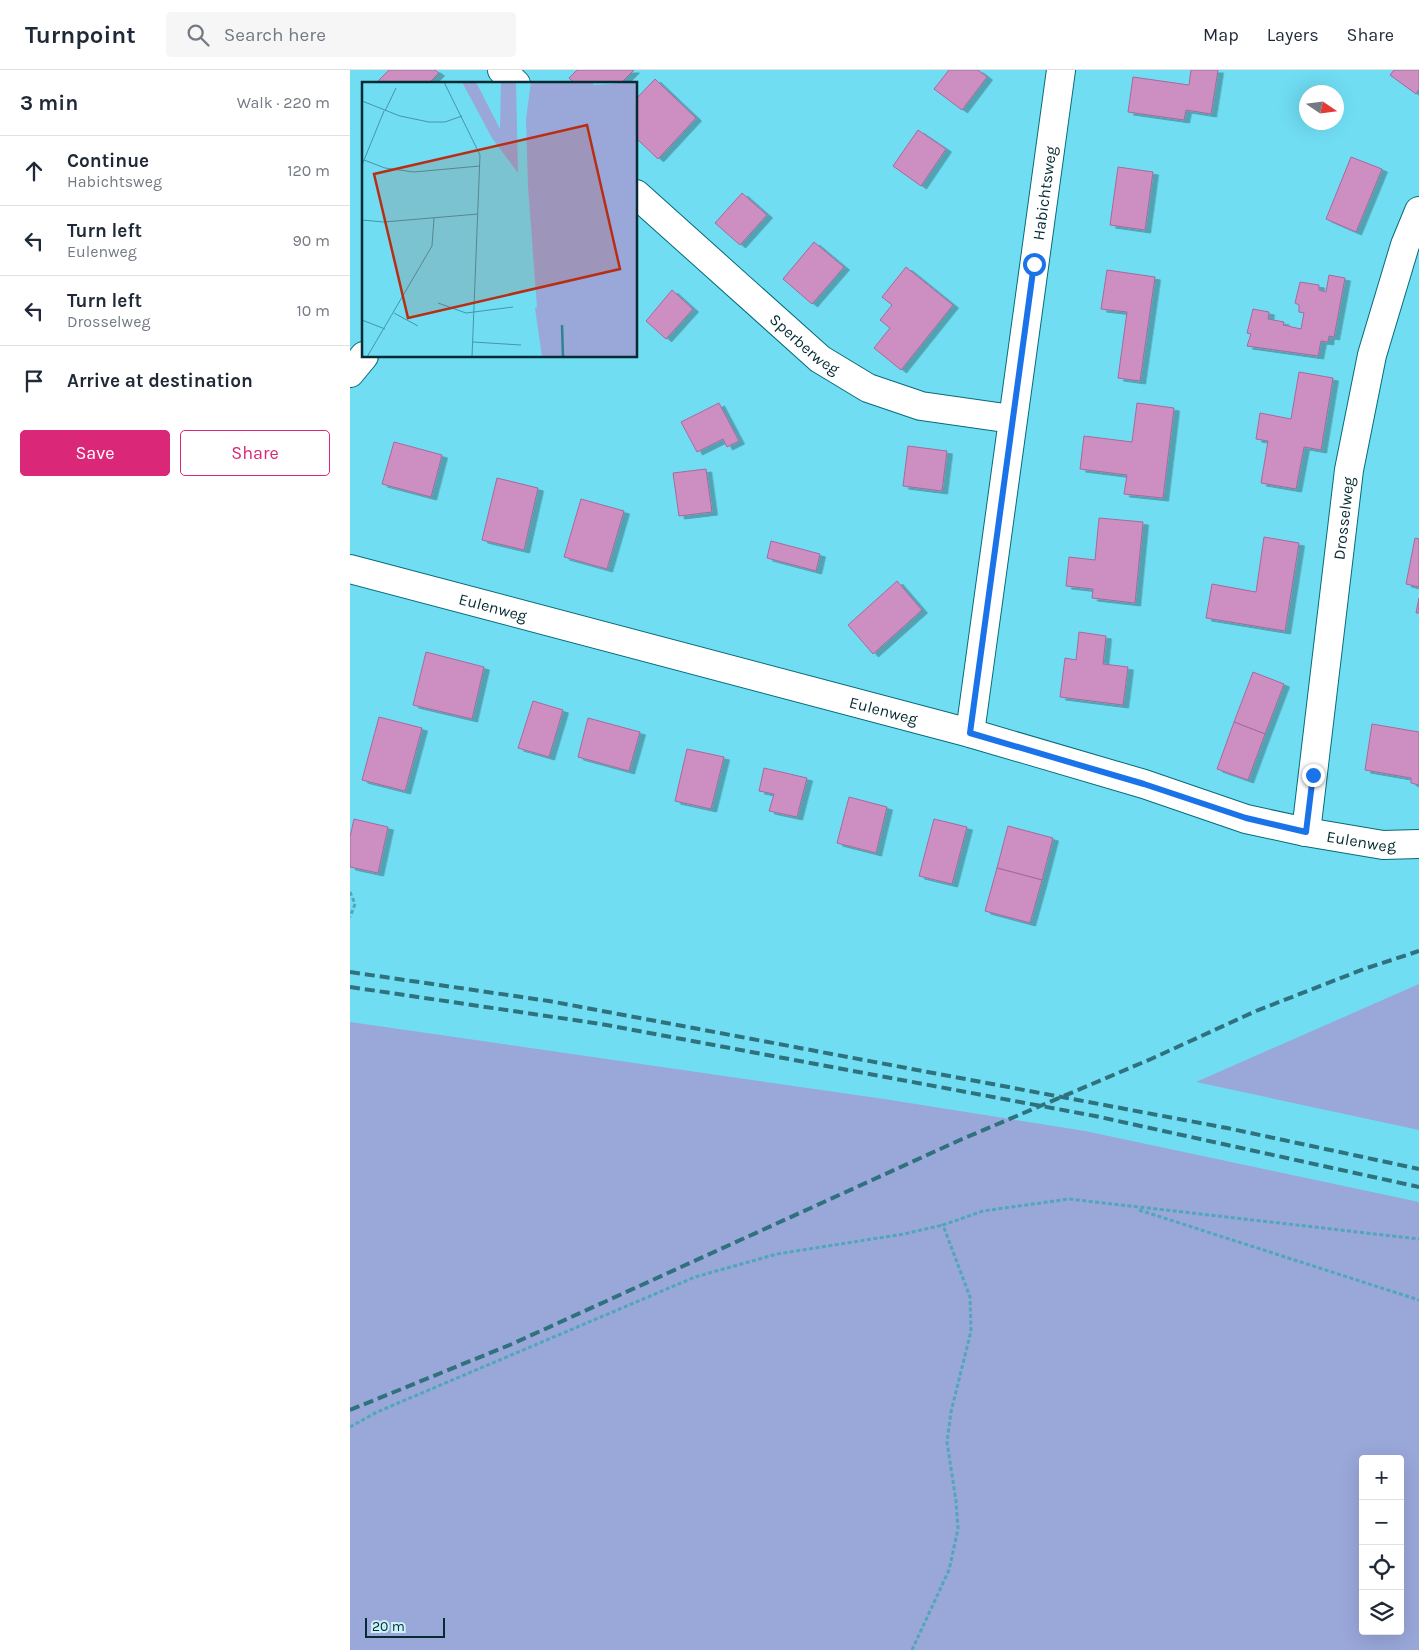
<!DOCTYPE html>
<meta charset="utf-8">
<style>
body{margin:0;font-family:Karla,sans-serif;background:#f6f6f7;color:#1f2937}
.controls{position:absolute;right:15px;bottom:15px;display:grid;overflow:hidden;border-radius:5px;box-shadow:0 5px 20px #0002}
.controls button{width:45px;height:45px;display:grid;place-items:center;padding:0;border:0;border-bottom:1px solid #e0e1e3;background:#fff;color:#1f2937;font:25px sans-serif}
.compass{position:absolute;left:949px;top:15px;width:45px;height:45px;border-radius:50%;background:#fff;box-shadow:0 5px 20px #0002;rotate:103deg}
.scale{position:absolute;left:15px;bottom:12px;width:80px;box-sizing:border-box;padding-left:5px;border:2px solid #062b32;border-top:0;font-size:14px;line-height:18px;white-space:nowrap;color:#062b32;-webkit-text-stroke:4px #ccf3fc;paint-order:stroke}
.stop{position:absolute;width:15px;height:15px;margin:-11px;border:4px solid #1a73e8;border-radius:50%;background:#fff}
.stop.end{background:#1a73e8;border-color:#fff;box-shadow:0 1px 5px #0008}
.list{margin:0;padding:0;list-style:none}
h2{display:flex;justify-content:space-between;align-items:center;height:65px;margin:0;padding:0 20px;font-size:21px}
h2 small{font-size:16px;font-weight:400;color:#747a83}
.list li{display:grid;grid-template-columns:32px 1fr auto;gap:15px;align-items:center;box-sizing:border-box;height:70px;padding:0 20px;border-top:1px solid #e0e1e3}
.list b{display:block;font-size:19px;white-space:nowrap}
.list p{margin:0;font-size:16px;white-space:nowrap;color:#747a83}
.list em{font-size:16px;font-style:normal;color:#747a83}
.actions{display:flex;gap:10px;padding:15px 20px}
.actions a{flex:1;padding:11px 0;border:1px solid #db2777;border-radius:5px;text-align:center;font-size:18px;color:#db2777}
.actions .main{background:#db2777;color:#fff}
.icon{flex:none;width:28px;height:28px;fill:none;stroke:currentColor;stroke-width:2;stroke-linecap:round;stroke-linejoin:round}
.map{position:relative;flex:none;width:1069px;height:1580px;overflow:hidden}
header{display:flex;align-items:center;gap:30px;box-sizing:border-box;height:70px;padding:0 25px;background:#fff;border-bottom:1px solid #e0e1e3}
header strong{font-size:24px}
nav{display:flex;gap:28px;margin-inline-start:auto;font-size:18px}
.search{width:350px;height:45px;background:#f6f6f7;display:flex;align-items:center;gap:12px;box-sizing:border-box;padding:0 18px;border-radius:5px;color:#747a83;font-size:19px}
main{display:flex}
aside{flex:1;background:#fff}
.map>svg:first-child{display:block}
.green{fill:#99a7d9;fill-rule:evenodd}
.building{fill:#cd8ec2;stroke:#a6699c;filter:url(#shadow)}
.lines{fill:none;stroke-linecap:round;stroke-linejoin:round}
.street-casing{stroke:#066b7b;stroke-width:30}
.path{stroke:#50a7b9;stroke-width:3;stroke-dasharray:4 2.5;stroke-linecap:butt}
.street{stroke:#fff;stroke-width:28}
.rail{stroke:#2f717d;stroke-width:4;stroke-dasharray:10 5;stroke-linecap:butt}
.route{stroke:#1a73e8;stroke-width:6}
.labels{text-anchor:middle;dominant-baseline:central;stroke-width:4;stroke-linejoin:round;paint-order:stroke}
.street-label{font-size:16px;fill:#062b32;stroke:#ccf3fc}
.inset-river{fill:none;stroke:#2f8291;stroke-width:2.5}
.inset-road{fill:none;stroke:#4696a6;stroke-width:1}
.view{fill:#b92d13;fill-opacity:0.15;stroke:#b92d13;stroke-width:2.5}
.inset-edge{fill:none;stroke:#062b32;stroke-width:2.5}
</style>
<header>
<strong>Turnpoint</strong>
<div class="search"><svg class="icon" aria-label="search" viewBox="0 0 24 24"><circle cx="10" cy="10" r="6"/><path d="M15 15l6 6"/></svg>Search here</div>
<nav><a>Map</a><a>Layers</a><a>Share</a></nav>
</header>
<main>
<aside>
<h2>3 min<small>Walk · 220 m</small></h2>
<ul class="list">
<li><svg class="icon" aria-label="ahead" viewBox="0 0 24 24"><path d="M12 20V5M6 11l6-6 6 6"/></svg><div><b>Continue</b><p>Habichtsweg</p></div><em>120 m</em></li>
<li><svg class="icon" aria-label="left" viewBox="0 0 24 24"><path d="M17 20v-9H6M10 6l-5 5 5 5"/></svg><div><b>Turn left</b><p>Eulenweg</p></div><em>90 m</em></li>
<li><svg class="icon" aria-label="left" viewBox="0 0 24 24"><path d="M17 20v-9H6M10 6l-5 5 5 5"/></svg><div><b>Turn left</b><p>Drosselweg</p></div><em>10 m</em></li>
<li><svg class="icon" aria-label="arrive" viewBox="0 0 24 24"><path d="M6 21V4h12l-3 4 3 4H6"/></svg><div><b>Arrive at destination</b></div></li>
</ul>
<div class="actions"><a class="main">Save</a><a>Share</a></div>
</aside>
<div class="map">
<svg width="1069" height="1580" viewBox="0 0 1069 1580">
<defs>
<filter id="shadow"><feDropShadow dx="5.5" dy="3" stdDeviation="0" flood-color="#0004"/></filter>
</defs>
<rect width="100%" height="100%" fill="#70ddf3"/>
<g class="green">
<polygon points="1069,914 1069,1060 846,1012"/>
<path d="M0,952L534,1029L735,1061L1069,1132V1580H0ZM1013,1389H1050V1561H1013Z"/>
</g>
<g class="building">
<polygon points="39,0 85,0 89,3 78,14 25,14"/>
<polygon points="227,0 284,0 270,14 225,14 219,8"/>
<polygon points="599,0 628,0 637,7 612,40 584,19"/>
<polygon points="841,0 868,0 861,44 836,40 834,50 778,42 783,7 839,15"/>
<polygon points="1044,0 1069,0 1069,19 1066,24 1040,5"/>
<polygon points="305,9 346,48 308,89 286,68 286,29"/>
<polygon points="568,60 596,79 571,116 543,96"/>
<polygon points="1001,87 1032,99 1006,162 976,149"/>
<polygon points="768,97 803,102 795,160 760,155"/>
<polygon points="392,123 417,145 390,175 365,153"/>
<polygon points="464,172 494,197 462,234 433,209"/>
<polygon points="556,197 603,235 551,300 524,278 540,258 530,250 542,235 532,227"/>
<polygon points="757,200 805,207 790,311 768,308 777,242 751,239"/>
<polygon points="979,205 995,208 984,267 979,266 978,272 971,271 968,286 897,276 901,264 897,263 903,239 919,242 918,249 934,252 933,255 951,259 954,243 949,242 949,235 945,233 950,212 969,215 969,220 976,222"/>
<polygon points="322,220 343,239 316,269 296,251"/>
<polygon points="949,302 983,308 971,380 954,377 946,419 911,413 918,371 906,369 910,343 941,349"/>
<polygon points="369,333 389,371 377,377 373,369 347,382 331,352"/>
<polygon points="787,333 824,338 813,428 774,424 777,405 730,399 734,366 782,372"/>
<polygon points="44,372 92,385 81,427 32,414"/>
<polygon points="558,376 597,381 592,421 553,416"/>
<polygon points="356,399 362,442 329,446 323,403"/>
<polygon points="147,408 188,418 174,480 132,470"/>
<polygon points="231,429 274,441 257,499 214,487"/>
<polygon points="749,448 793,452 785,533 742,528 743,519 716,516 719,487 745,490"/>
<polygon points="914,467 949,473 935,561 856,548 862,514 906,522"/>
<polygon points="1065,468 1069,469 1069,517 1056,514"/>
<polygon points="421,471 470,484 466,501 417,488"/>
<polygon points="547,511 572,540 523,584 498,555"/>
<polygon points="1069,528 1069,543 1066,543"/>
<polygon points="729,562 756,566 753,594 778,597 773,635 710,627 715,588 726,590"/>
<polygon points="76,582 134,597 122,649 63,635"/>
<polygon points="903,602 934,614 915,664 884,652"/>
<polygon points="183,631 213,640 199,687 168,678"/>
<polygon points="29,647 72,658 55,721 12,710"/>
<polygon points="238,648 290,662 279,701 228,687"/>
<polygon points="884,652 915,664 898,710 867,699"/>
<polygon points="1022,654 1069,662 1069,715 1061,713 1061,708 1015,700"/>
<polygon points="337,679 374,687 361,739 325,731"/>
<polygon points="414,698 457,708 447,747 419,741 424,724 409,721"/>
<polygon points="499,727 537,737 526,783 487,773"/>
<polygon points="4,749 38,757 28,803 0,797 0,767"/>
<polygon points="584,749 617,757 602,814 569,806"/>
<polygon points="658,756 703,768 692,810 647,798"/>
<polygon points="647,798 692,810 680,853 635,841"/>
</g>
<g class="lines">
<defs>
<g id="street">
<polyline points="152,0 166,14"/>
<path id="s1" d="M286,124L470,289L518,318L571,336L662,349"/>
<polyline points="0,303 14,286"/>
<path id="s2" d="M0,499L620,663L794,714L896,749L956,762L1033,775L1069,774"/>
<path id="s3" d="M620,663L711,0"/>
<path id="s4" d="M956,762L999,400L1022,285L1055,175L1069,141"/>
</g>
</defs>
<use href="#street" class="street-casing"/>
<g class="path">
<polyline points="0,822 5,834 0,847"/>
<polyline points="789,1140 1069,1230"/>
<polyline points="0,1357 27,1342 345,1207 427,1184 554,1164 593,1155"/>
<polyline points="562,1580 599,1500 608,1459 606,1431 597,1372 601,1342 621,1261 620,1227 593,1155 633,1141 719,1129 1069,1169"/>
</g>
<use href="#street" class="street"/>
<g class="rail">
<polyline points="0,902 199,931 877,1058 1069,1099"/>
<polyline points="0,917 251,954 745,1046 1069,1117"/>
<polyline points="0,1340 162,1274 610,1070 801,989 906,941 1014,899 1069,881"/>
</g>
</g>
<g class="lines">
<polyline class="route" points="684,194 620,663 794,714 896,748 956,762 963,705"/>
</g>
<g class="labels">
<g class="street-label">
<text stroke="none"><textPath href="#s3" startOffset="545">Habichtsweg</textPath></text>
<text stroke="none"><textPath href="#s1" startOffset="226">Sperberweg</textPath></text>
<text stroke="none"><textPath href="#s4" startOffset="316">Drosselweg</textPath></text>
<text stroke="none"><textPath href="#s2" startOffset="148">Eulenweg</textPath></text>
<text stroke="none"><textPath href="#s2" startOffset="552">Eulenweg</textPath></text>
<text stroke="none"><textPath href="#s2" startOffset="1048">Eulenweg</textPath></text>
</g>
</g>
<g transform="translate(12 12)">
<rect width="275" height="275" fill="#70ddf3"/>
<path d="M100,0H114L138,47L139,0H154L156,91L130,56ZM169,0H230L232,3L275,0V275H180L173,226L175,225L166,104L164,37Z" fill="#99a7d9"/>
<path class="inset-river" d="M200,243L201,275"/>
<path class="inset-road" d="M82,0L118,73L110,275M0,19L38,34L67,40H83L100,34M23,29L34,6M2,78L23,86L52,90L118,84M0,83L22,29M0,138L22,140L116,132M76,221L104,231L151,225M32,231L56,244M0,238L23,247M111,260L159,263M5,275L70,164L72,136"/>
<path class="view" d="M225,43L258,187L46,236L12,92Z"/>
<rect width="275" height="275" class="inset-edge"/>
</g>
</svg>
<div class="controls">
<button>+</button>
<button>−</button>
<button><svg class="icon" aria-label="locate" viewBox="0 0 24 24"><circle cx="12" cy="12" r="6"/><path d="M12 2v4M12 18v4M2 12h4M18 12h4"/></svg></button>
<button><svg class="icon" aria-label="layers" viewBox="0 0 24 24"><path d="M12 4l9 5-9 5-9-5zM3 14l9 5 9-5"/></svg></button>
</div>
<svg class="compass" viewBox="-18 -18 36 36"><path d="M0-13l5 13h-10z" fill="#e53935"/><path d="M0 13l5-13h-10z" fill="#747a83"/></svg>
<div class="scale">20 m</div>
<div class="stop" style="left:684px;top:194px"></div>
<div class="stop end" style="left:963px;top:705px"></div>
</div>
</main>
